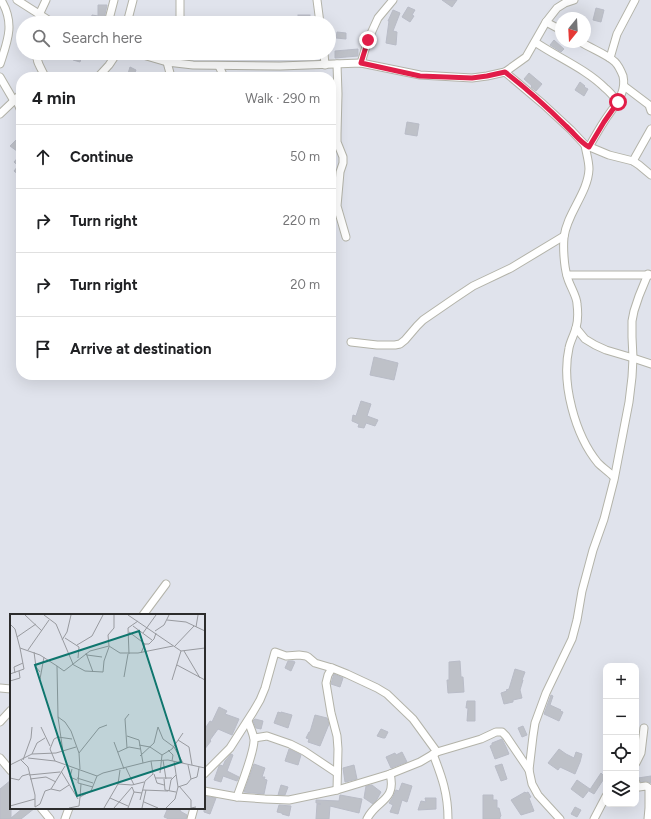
<!DOCTYPE html>
<meta charset="utf-8">
<style>
body{margin:0;font-family:Figtree,sans-serif;background:#f6f6f6;color:#202124}
.controls{position:absolute;right:12px;bottom:12px;display:grid;overflow:hidden;border-radius:8px;box-shadow:0 4px 16px #0002}
.controls button{width:36px;height:36px;display:grid;place-items:center;padding:0;border:0;border-bottom:1px solid #e0e0e0;background:#fff;color:#202124;font:20px sans-serif}
.compass{position:absolute;left:555px;top:12px;width:36px;height:36px;border-radius:50%;background:#fff;box-shadow:0 4px 16px #0002;rotate:198deg}
.stop{position:absolute;width:12px;height:12px;margin:-9px;border:3px solid #e11d48;border-radius:50%;background:#fff}
.stop.end{background:#e11d48;border-color:#fff;box-shadow:0 1px 4px #0008}
.list{margin:0;padding:0;list-style:none}
h2{display:flex;justify-content:space-between;align-items:center;height:52px;margin:0;padding:0 16px;font-size:17px}
h2 small{font-size:13px;font-weight:400;color:#757577}
.list li{display:grid;grid-template-columns:26px 1fr auto;gap:12px;align-items:center;box-sizing:border-box;height:64px;padding:0 16px;border-top:1px solid #e0e0e0}
.list b{display:block;font-size:15px;white-space:nowrap}
.list em{font-size:13px;font-style:normal;color:#757577}
.icon{flex:none;width:22px;height:22px;fill:none;stroke:currentColor;stroke-width:2;stroke-linecap:round;stroke-linejoin:round}
.map{position:relative;flex:none;width:651px;height:819px;overflow:hidden}
.search{position:absolute;background:#fff;box-shadow:0 4px 16px #0002;left:16px;top:16px;width:320px;height:44px;display:flex;align-items:center;gap:10px;box-sizing:border-box;padding:0 14px;border-radius:22px;color:#757577;font-size:15px}
.panel{position:absolute;background:#fff;box-shadow:0 4px 16px #0002;left:16px;top:72px;width:320px;height:308px;border-radius:16px}
.map>svg:first-child{display:block}
.building{fill:#bec1c8;stroke:#b9bcc7}
.lines{fill:none;stroke-linecap:round;stroke-linejoin:round}
.street-casing{stroke:#b3b3a9;stroke-width:9}
.street{stroke:#fff;stroke-width:7}
.route{stroke:#e11d48;stroke-width:5}
.inset-road{fill:none;stroke:#989a9f;stroke-width:1}
.view{fill:#0f766e;fill-opacity:0.15;stroke:#0f766e;stroke-width:2}
.inset-edge{fill:none;stroke:#2c2c2c;stroke-width:2}
</style>
<div class="map">
<svg width="651" height="819" viewBox="0 0 651 819">
<rect width="100%" height="100%" fill="#e0e3ec"/>
<g class="building">
<polygon points="442,0 457,0 452,7"/>
<polygon points="98,5 107,5 103,23 92,23 93,21 91,21 92,15 98,16"/>
<polygon points="408,7 415,10 412,15 414,16 410,22 402,17"/>
<polygon points="596,8 604,10 601,22 593,20"/>
<polygon points="393,10 400,13 393,31 397,32 396,45 386,43 389,21 388,21"/>
<rect x="298" y="15" width="12" height="8"/>
<polygon points="337,32 346,33 346,39 336,38"/>
<polygon points="554,40 564,49 561,52 550,45"/>
<polygon points="358,49 358,56 335,58 335,51"/>
<polygon points="76,53 83,53 80,62 73,60"/>
<polygon points="130,67 136,70 133,77 127,77"/>
<polygon points="529,73 542,84 536,91 531,87 532,86 524,79"/>
<polygon points="580,82 585,86 584,87 588,89 584,96 575,90"/>
<polygon points="407,122 419,124 417,136 405,134"/>
<polygon points="18,138 21,141 21,154 10,146"/>
<polygon points="21,154 21,177 14,171 18,166 14,162"/>
<polygon points="374,357 398,363 394,380 370,375"/>
<polygon points="361,401 371,404 367,416 378,420 375,426 366,423 364,428 358,427 359,424 352,421 353,415 356,416"/>
<polygon points="288,661 293,661 295,662 291,671 285,668"/>
<polygon points="460,661 461,677 463,677 464,692 448,693 447,680 449,680 449,662"/>
<polygon points="515,669 525,672 522,680 523,680 520,690 522,698 513,700 513,702 504,704 501,693 507,691 506,690 509,689"/>
<polygon points="334,674 343,678 340,687 331,684 333,677"/>
<polygon points="551,695 553,696 550,705 561,710 560,711 563,712 559,721 544,714"/>
<polygon points="467,701 475,701 475,721 467,721 468,708 466,708"/>
<polygon points="219,707 227,711 225,714 239,719 232,735 218,729 210,740 211,741 204,750 204,730 210,721 212,722"/>
<polygon points="278,712 281,713 281,712 292,715 288,728 274,723"/>
<polygon points="315,715 327,718 329,724 320,746 308,742 309,739 306,738 309,732 310,732"/>
<polygon points="255,719 263,721 261,729 256,728 253,721"/>
<polygon points="523,726 527,735 522,737 518,728"/>
<polygon points="381,729 388,732 385,738 383,738 377,736"/>
<polygon points="502,739 506,747 509,754 495,759 490,746 492,745 492,743"/>
<polygon points="289,749 301,755 298,765 285,761"/>
<polygon points="559,749 566,754 574,758 576,752 582,754 580,762 575,774 560,767 558,770 548,763"/>
<polygon points="402,752 407,762 391,768 386,757 395,753 396,755"/>
<polygon points="231,754 233,755 227,771 239,777 237,781 223,776 221,782 214,780 219,766 220,765 223,766 225,761"/>
<polygon points="254,764 265,768 262,777 265,777 264,779 267,780 264,794 244,792"/>
<polygon points="502,764 507,779 501,781 495,766"/>
<polygon points="354,765 357,779 345,782 343,768"/>
<polygon points="601,773 605,777 594,794 589,791"/>
<polygon points="651,776 651,783 646,781 641,782 638,779 638,778"/>
<polygon points="11,780 11,818 23,808 35,808 21,819 0,819 0,789"/>
<polygon points="577,780 590,789 583,798 571,789"/>
<polygon points="402,783 412,786 407,802 402,800 398,814 390,812 393,805 389,803 393,797 396,790 399,791"/>
<polygon points="281,785 288,787 285,795 278,795"/>
<polygon points="372,785 381,792 376,801 373,804 364,798 366,786"/>
<polygon points="525,792 526,793 528,792 531,797 529,798 534,811 521,815 511,800"/>
<polygon points="340,795 362,799 359,813 330,806 329,819 316,819 317,804 321,804 316,803 316,800 339,801"/>
<polygon points="483,795 493,795 493,800 497,800 497,808 499,808 501,816 500,817 500,819 483,819"/>
<polygon points="204,796 216,798 210,814 204,812"/>
<polygon points="425,798 436,798 436,809 418,810 421,801 426,802"/>
<polygon points="279,805 291,806 289,816 282,814 282,813 277,812"/>
<polygon points="575,807 581,810 577,817 571,814"/>
<polygon points="171,808 181,808 180,811 187,815 186,819 169,819 164,817 167,810 169,811"/>
</g>
<g class="lines">
<defs>
<g id="street">
<polyline points="17,0 53,23"/>
<polyline points="317,0 320,23"/>
<polyline points="39,15 46,0"/>
<polyline points="546,22 561,30"/>
<polyline points="108,23 114,0"/>
<polyline points="127,23 133,0"/>
<polyline points="180,23 180,0"/>
<path d="M535,42C557,57 586,69 605,88C610,92 614,97 618,102"/>
<path d="M581,42C590,48 608,55 615,62C619,66 621,71 623,76C627,94 614,106 605,120C599,129 594,138 589,147"/>
<path d="M37,53C35,61 42,69 45,77"/>
<polyline points="136,53 167,62 193,65 280,66 361,63 420,75 472,78 487,76 505,72 526,57 546,22 557,8 565,3 574,0"/>
<polyline points="324,53 325,65"/>
<polyline points="610,58 617,34 635,0"/>
<polyline points="167,62 171,77"/>
<polyline points="172,62 174,53"/>
<polyline points="361,63 368,40 378,18 393,0"/>
<path d="M0,64C8,40 15,23 1,0"/>
<polyline points="337,64 338,94 337,134 337,142 343,157 343,163 340,172 337,206 346,237"/>
<polyline points="219,66 224,77"/>
<polyline points="505,72 543,104 571,130 585,145 609,155 633,161 639,165 651,175"/>
<polyline points="0,77 14,101"/>
<polyline points="98,77 109,65 117,53"/>
<polyline points="624,86 649,105 651,111"/>
<polyline points="16,99 21,111"/>
<polyline points="0,114 21,94"/>
<path d="M585,145C586,152 589,161 589,169C588,193 567,213 564,237C563,248 564,265 567,276C569,285 577,296 577,304C578,312 578,321 576,328C574,335 570,342 569,348C561,383 575,435 598,463C603,468 609,472 614,477"/>
<polyline points="633,161 651,129"/>
<polyline points="567,275 651,275"/>
<polyline points="576,328 585,339 595,345 606,350 633,358 651,364"/>
<polyline points="351,342 377,345 395,345 400,344 405,340 417,326 423,320 455,298 473,286 511,268 564,236"/>
<polyline points="143,615 166,584"/>
<polyline points="332,668 328,675 326,683 331,713 337,736 338,749 337,790"/>
<polyline points="0,688 11,689"/>
<polyline points="0,722 11,710"/>
<polyline points="254,738 267,736 290,744 304,751 337,773"/>
<path d="M433,754C442,777 448,794 448,819"/>
<polyline points="0,758 11,771"/>
<polyline points="636,763 641,753 644,728"/>
<polyline points="204,774 230,748 253,712 260,700 265,688 275,652 286,656 299,655 306,656 308,657 315,663 332,668 347,674 377,688 387,694 413,719 437,752"/>
<polyline points="636,783 636,785 639,787 646,786 649,788 649,808 648,819"/>
<polyline points="204,791 237,797 265,799 289,800 337,790 390,774 420,762 437,752 481,739 496,732 502,732 506,736 529,770"/>
<path d="M237,797C241,785 255,751 254,739C253,733 250,727 248,721"/>
<polyline points="41,808 50,819"/>
<polyline points="65,819 69,808"/>
<polyline points="191,819 194,808"/>
<path d="M367,819C376,800 397,801 390,774"/>
<polyline points="560,819 538,795 532,784 529,770 533,736 535,723 546,693 572,639 577,620 582,591 593,550 604,519 614,480 629,402 632,377 633,358 632,337 632,321 634,311 639,296 648,274"/>
<polyline points="594,819 606,796"/>
</g>
</defs>
<use href="#street" class="street-casing"/>
<use href="#street" class="street"/>
</g>
<g class="lines">
<path class="route" d="M368,40L361,63L420,76L472,78L487,76L505,72C527,89 547,107 566,126C574,133 580,142 589,147L604,122L618,102"/>
</g>
<g transform="translate(10 614)">
<rect width="195" height="195" fill="#e0e3ec"/>
<path class="inset-road" d="M15,1L32,17M34,1L46,10L63,50M104,1V14L98,21L99,32L110,39H128L163,32M118,1L171,37L195,34M157,6L176,8L195,17M0,10L5,15L10,34L30,41L47,52L48,103L53,138M123,12L142,26M186,13L188,1M145,17L154,11L159,1M119,18L135,30M133,19L146,1M7,23L26,10M55,24L69,33L68,44M52,26L57,18L61,1M67,31L82,22L93,1M164,33L184,12M18,36L39,6M174,37L190,64M24,38L26,53L30,58M76,39L83,58M131,39L135,30H139L144,25L146,19M119,40L118,14L128,7M77,41L92,43M62,50L75,57L93,58L94,47L99,33M167,51L195,66M47,52L54,57L80,37L99,32M5,59L4,53L13,49M0,60L14,55L10,34M114,63L118,40M30,65L34,43M162,66L171,37M0,67L10,64L9,57M48,103L55,108L61,117L69,139L70,155M31,113L40,132M148,113L153,125L164,133M117,122L129,126L133,149M62,125L48,123L44,125L40,135L45,147L87,162M168,126L179,133L182,151M104,128L114,155M129,131L140,133L152,141M164,133L173,149M117,134L115,105L119,100M158,136L163,141L162,147M108,138L119,133L130,135M69,139L89,114L97,111M22,140L27,129L35,124M130,142L144,129L148,113M18,144L45,147M11,146L18,153L25,181V193M13,146L21,124L22,113M153,146L156,165M0,151L22,140L46,139L66,133M116,154L124,171M62,155L60,163L67,166M69,155L68,169L83,173M51,157L68,185M150,159L152,141L162,135L173,119M144,160L147,169L154,171M19,161L50,158M0,164L9,166L12,162L19,160M67,164L83,169M145,164H162M20,165L36,163L46,168M154,165L155,176L166,178M181,165L187,163L189,153M108,170L122,171L134,168M169,172L181,186V194L186,193M122,173L124,178L132,179M168,173L177,170L181,165L178,151M41,175L50,177L59,171M133,176L158,177M159,177L161,166L166,161M70,183L71,170M100,184L118,192M130,186L135,167L143,160L141,147M134,188L148,194M0,192L25,185M25,193L30,190L35,177L41,175L55,152M59,194L69,192L70,183L81,177L87,162L93,159L141,147L158,146L195,154M94,194L108,170L110,156M104,194L122,173M118,194L124,178M132,194L136,176M156,194L165,185L168,173L164,147"/>
<path class="view" d="M129,17L171,148L67,182L25,51Z"/>
<rect width="195" height="195" class="inset-edge"/>
</g>
</svg>
<div class="controls">
<button>+</button>
<button>−</button>
<button><svg class="icon" aria-label="locate" viewBox="0 0 24 24"><circle cx="12" cy="12" r="6"/><path d="M12 2v4M12 18v4M2 12h4M18 12h4"/></svg></button>
<button><svg class="icon" aria-label="layers" viewBox="0 0 24 24"><path d="M12 4l9 5-9 5-9-5zM3 14l9 5 9-5"/></svg></button>
</div>
<svg class="compass" viewBox="-18 -18 36 36"><path d="M0-13l5 13h-10z" fill="#e53935"/><path d="M0 13l5-13h-10z" fill="#757577"/></svg>
<div class="stop" style="left:618px;top:102px"></div>
<div class="stop end" style="left:368px;top:40px"></div>
<div class="search"><svg class="icon" aria-label="search" viewBox="0 0 24 24"><circle cx="10" cy="10" r="6"/><path d="M15 15l6 6"/></svg>Search here</div>
<section class="panel">
<h2>4 min<small>Walk · 290 m</small></h2>
<ul class="list">
<li><svg class="icon" aria-label="ahead" viewBox="0 0 24 24"><path d="M12 20V5M6 11l6-6 6 6"/></svg><div><b>Continue</b></div><em>50 m</em></li>
<li><svg class="icon" aria-label="right" viewBox="0 0 24 24"><path d="M7 20v-9h11M14 6l5 5-5 5"/></svg><div><b>Turn right</b></div><em>220 m</em></li>
<li><svg class="icon" aria-label="right" viewBox="0 0 24 24"><path d="M7 20v-9h11M14 6l5 5-5 5"/></svg><div><b>Turn right</b></div><em>20 m</em></li>
<li><svg class="icon" aria-label="arrive" viewBox="0 0 24 24"><path d="M6 21V4h12l-3 4 3 4H6"/></svg><div><b>Arrive at destination</b></div></li>
</ul>
</section>
</div>
